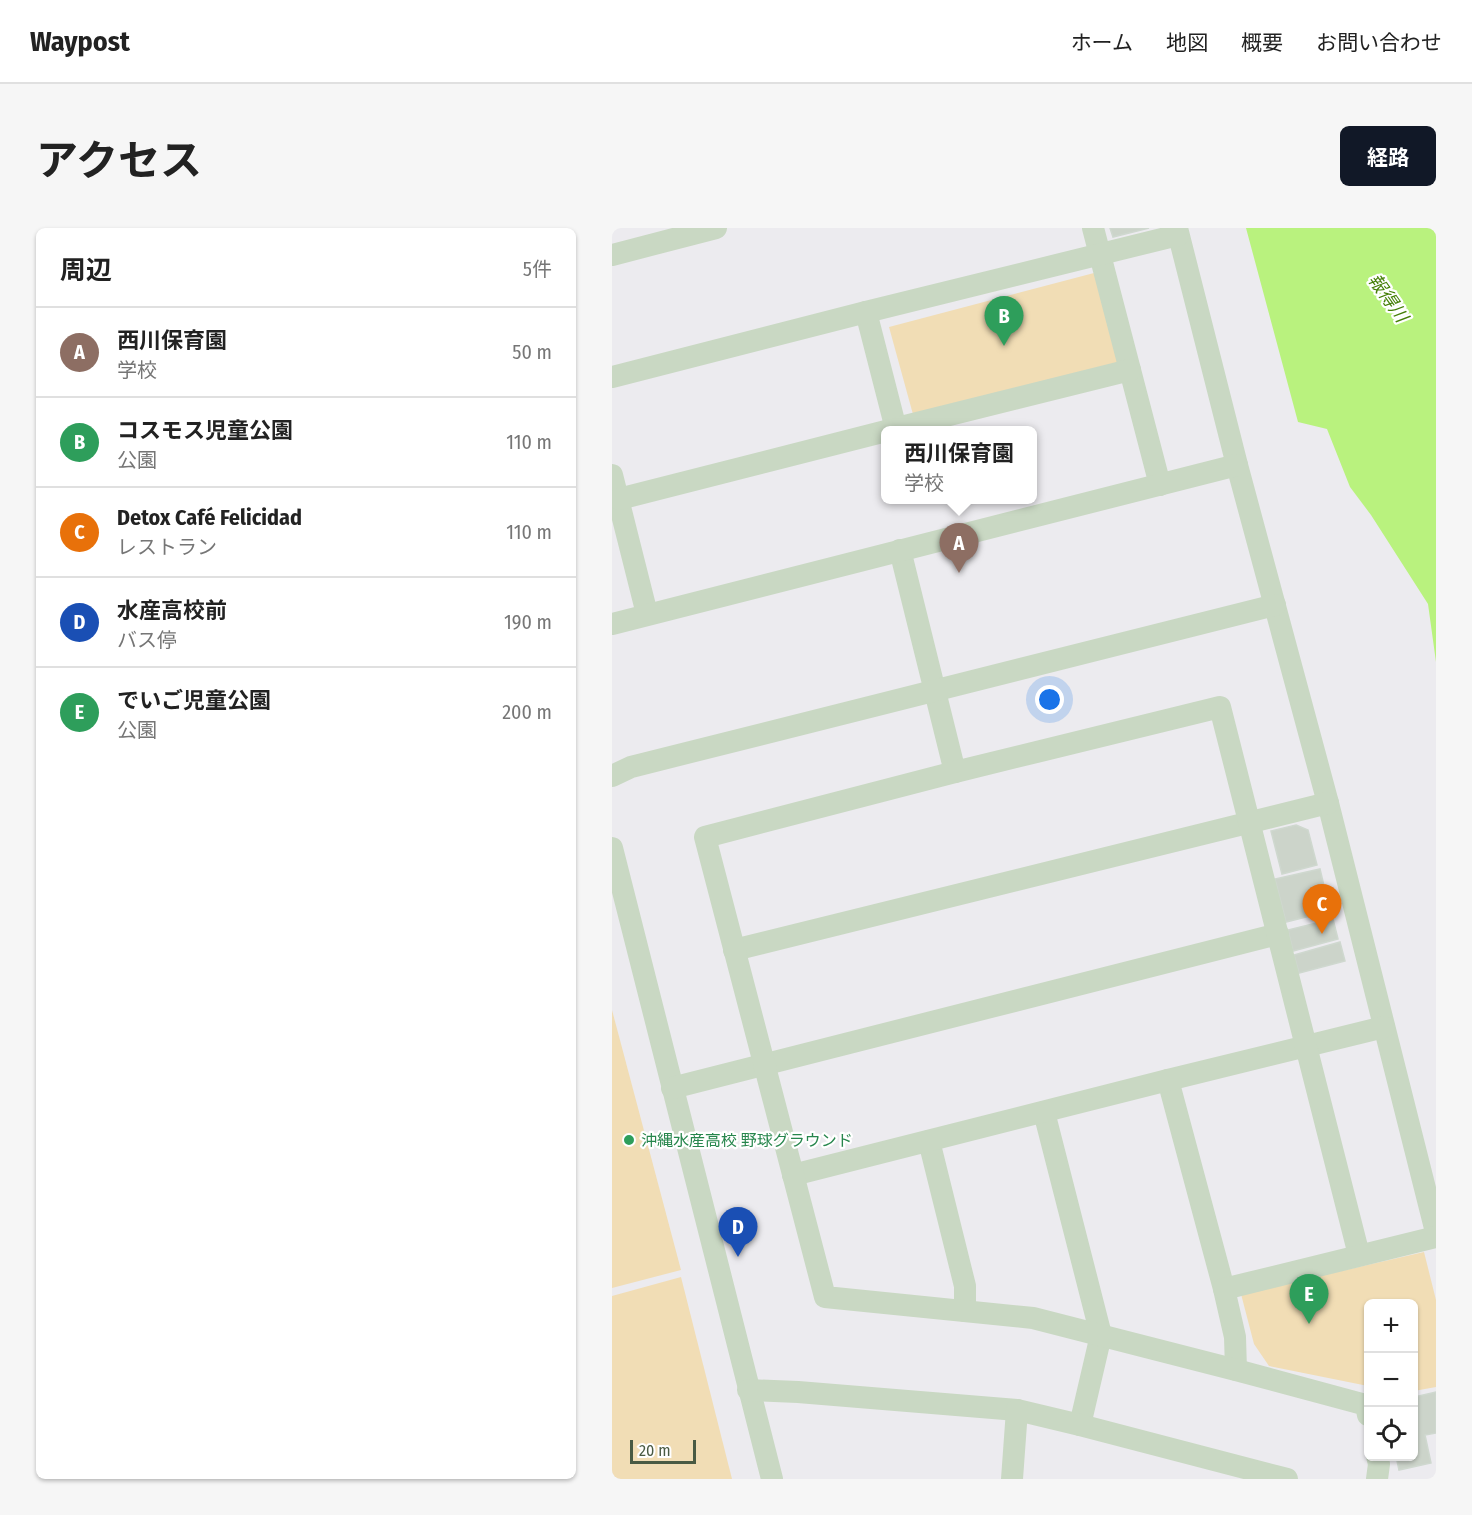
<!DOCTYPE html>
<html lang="ja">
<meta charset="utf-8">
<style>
body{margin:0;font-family:"Fira Sans Condensed","Noto Sans JP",sans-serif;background:#f6f6f6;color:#222}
.controls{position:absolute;right:18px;bottom:18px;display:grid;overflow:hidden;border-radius:9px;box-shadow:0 2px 4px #0004}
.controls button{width:54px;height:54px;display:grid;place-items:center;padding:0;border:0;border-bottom:2px solid #e0e0e0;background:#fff;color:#222;font:30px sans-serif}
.scale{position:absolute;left:18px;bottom:15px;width:66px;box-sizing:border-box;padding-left:6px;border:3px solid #495a43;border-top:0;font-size:16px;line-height:21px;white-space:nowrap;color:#495a43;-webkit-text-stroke:4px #fff;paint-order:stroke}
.you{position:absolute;left:438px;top:472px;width:21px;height:21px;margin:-15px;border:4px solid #fff;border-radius:50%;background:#1a73e8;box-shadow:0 0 0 9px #1a73e833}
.badge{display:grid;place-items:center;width:39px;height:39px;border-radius:50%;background:#111827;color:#fff;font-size:20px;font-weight:700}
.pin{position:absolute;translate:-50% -50px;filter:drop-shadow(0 2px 3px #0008)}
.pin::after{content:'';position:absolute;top:32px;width:21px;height:18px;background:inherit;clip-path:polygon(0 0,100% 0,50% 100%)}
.popup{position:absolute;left:269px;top:198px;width:156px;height:78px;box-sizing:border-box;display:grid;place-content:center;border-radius:9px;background:#fff;filter:drop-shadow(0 2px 4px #0005);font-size:20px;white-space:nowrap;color:#767676}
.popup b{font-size:22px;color:#222}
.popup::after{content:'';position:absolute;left:50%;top:100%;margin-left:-12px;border:12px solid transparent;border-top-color:#fff}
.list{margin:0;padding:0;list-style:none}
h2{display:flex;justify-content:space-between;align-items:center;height:78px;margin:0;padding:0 24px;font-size:26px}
h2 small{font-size:20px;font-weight:400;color:#767676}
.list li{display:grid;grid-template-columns:39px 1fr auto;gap:18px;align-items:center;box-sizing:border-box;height:90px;padding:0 24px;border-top:2px solid #e0e0e0}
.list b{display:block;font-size:22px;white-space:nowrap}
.list p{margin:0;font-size:20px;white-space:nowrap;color:#767676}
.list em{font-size:20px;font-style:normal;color:#767676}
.icon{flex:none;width:33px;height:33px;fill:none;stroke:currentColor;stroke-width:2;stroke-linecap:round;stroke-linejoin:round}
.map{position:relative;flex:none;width:824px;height:1251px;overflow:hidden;border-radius:9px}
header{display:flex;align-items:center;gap:36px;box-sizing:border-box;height:84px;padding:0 30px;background:#fff;border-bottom:2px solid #e0e0e0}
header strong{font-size:28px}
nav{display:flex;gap:33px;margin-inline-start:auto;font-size:21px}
.intro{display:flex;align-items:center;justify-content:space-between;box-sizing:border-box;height:144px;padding:0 36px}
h1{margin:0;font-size:42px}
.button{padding:15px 27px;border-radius:9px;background:#111827;color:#fff;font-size:21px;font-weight:700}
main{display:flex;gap:36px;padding:0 36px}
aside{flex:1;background:#fff;border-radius:9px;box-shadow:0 2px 4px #0004}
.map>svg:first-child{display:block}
.green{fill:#f1ddb5}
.water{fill:#b9f27e}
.building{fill:#ccd4ca;stroke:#cfd8cf;stroke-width:1.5}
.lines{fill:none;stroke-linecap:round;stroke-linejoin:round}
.minor{stroke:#c9d8c3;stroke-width:22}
.leisure-dot{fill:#2e9e5b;stroke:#fff;stroke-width:2}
.labels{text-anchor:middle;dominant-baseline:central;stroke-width:4.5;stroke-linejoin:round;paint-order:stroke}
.leisure-label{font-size:16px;fill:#27864d;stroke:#fff;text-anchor:start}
.water-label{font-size:18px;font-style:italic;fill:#447f06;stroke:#fff}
</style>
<header>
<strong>Waypost</strong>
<nav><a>ホーム</a><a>地図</a><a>概要</a><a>お問い合わせ</a></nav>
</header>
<div class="intro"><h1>アクセス</h1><a class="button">経路</a></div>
<main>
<aside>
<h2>周辺<small>5件</small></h2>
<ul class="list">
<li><span class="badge" style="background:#8d6e63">A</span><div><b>西川保育園</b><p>学校</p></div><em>50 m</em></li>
<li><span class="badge" style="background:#2e9e5b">B</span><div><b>コスモス児童公園</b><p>公園</p></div><em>110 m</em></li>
<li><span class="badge" style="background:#e8710a">C</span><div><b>Detox Café Felicidad</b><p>レストラン</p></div><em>110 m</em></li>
<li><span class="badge" style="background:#1a4fb4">D</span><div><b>水産高校前</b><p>バス停</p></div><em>190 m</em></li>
<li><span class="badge" style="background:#2e9e5b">E</span><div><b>でいご児童公園</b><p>公園</p></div><em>200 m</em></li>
</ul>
</aside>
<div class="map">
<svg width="824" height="1251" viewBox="0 0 824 1251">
<rect width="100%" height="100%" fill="#ecebef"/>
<g class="green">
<polygon points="482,45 508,137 302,190 277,99"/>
<polygon points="0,782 69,1042 0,1060"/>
<polygon points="812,1024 824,1072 824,1159 802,1163 802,1076 756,1076 756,1158 657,1138 642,1116 629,1066"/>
<polygon points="69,1049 120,1251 0,1251 0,1068"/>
</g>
<polygon class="water" points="634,0 824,0 824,434 816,376 759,287 738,259 715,201 686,194"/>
<g class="building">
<polygon points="498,0 537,0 501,9"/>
<polygon points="684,597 696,602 705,637 670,646 659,603"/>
<polygon points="708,641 718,683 674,694 663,651"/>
<polygon points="721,691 726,711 681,723 676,702"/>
<polygon points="728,714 733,733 687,745 682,727"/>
<polygon points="824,1164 824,1205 813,1207 819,1235 787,1242 784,1228 802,1228 802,1169"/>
</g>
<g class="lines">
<g class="minor">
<polyline points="481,0 548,257"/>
<polyline points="565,0 625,237 716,575 824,1004"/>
<polyline points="0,27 104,0"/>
<polyline points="254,84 284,201"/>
<polyline points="0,149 254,84 566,7"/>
<polyline points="277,202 518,142"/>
<polyline points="0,247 35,386"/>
<polyline points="7,271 274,203"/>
<polyline points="288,322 343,544"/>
<polyline points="0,396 625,237"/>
<polyline points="0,548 19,539 663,377"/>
<polyline points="0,620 160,1251"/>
<polyline points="122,722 716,575"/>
<polyline points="556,852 612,1061 623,1109 624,1142"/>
<polyline points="60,860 666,706"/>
<polyline points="432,884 489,1107 468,1197"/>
<polyline points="317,913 353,1058 353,1083"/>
<polyline points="181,947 556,852 772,799"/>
<polyline points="747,1027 608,479 343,544 93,609 213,1069 421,1090 624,1142 754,1177 756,1187"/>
<polyline points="612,1061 824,1009"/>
<polyline points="136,1162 186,1164 405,1182 468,1197 675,1251"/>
<polyline points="400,1251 405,1182"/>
<polyline points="765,1251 767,1236 765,1228"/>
</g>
</g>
<circle class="leisure-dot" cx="17" cy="912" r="6"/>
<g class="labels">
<g class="leisure-label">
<text x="29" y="912">沖縄水産高校 野球グラウンド</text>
</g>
<g class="water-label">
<text transform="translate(776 70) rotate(55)">報得川</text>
</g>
</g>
</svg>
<div class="controls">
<button>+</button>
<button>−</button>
<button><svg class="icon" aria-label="locate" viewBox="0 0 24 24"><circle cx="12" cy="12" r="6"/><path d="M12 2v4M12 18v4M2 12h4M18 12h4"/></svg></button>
</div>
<div class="scale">20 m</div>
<div class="you"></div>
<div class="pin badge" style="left:347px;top:345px;background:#8d6e63">A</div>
<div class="popup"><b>西川保育園</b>学校</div>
<div class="pin badge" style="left:392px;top:118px;background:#2e9e5b">B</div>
<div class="pin badge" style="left:710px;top:706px;background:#e8710a">C</div>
<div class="pin badge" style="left:126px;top:1029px;background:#1a4fb4">D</div>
<div class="pin badge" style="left:697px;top:1096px;background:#2e9e5b">E</div>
</div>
</main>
